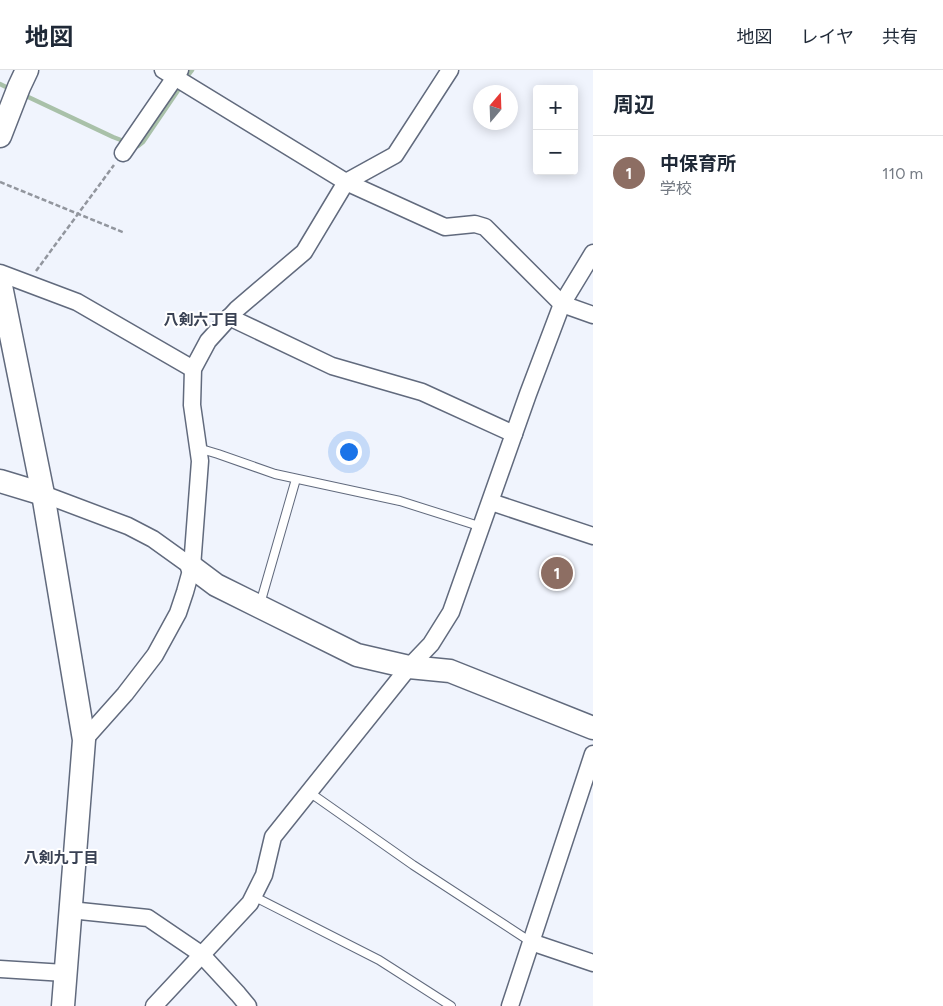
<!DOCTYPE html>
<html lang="ja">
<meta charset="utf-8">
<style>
body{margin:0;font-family:Figtree,"Noto Sans JP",sans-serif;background:#f6f6f7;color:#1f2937}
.controls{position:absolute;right:15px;top:15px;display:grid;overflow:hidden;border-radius:5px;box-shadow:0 2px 12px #0003}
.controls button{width:45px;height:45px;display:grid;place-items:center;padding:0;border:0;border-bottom:1px solid #e0e1e3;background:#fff;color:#1f2937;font:25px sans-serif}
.compass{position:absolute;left:473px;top:15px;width:45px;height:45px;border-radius:50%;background:#fff;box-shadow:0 2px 12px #0003;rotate:19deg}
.you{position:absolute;left:348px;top:381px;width:18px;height:18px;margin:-12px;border:4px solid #fff;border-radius:50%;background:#1a73e8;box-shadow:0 0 0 8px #1a73e833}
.badge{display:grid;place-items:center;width:32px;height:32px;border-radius:50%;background:#237e2d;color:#fff;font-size:16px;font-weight:700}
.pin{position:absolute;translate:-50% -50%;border:2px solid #fff;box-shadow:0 1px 5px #0006}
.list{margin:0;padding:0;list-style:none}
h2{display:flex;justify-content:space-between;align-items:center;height:65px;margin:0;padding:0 20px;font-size:21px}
h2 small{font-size:16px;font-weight:400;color:#747a83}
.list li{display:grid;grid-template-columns:32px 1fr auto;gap:15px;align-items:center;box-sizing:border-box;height:75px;padding:0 20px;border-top:1px solid #e0e1e3}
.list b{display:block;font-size:19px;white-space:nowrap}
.list p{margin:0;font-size:16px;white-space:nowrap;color:#747a83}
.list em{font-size:16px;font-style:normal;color:#747a83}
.map{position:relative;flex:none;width:593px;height:936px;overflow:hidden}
header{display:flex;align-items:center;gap:30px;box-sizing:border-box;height:70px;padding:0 25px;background:#fff;border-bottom:1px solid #e0e1e3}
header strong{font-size:24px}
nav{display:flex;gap:28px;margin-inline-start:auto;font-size:18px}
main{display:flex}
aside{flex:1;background:#fff}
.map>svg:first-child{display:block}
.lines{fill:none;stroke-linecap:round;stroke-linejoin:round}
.stream{stroke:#a9c1a9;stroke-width:4.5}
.lane-casing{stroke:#616a7d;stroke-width:10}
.street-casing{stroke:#616a7d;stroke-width:19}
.secondary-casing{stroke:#616a7d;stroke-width:25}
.path{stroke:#92969e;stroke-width:2.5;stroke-dasharray:5 2.5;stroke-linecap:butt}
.lane{stroke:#fff;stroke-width:8}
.street{stroke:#fff;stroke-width:16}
.secondary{stroke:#fff;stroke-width:22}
.labels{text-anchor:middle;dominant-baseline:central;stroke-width:4;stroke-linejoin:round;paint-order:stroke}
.neighbourhood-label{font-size:15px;font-weight:bold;fill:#394153;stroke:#fff}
</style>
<header>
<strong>地図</strong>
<nav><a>地図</a><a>レイヤ</a><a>共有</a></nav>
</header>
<main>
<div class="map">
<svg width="593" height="936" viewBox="0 0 593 936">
<rect width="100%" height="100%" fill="#f0f4fd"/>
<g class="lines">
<g class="stream">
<polyline points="185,9 192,0"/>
<polyline points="0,14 12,20"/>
<polyline points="24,25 113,67 126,72"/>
<polyline points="133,74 138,76 143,72 181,16"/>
</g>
<defs>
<g id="lane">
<polyline points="198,378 218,384 275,404 400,431 482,457"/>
<polyline points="260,534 296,409"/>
<polyline points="309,722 413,795 531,872"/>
<polyline points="253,826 379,890 451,936"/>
</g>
<g id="street">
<polyline points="163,0 346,112 445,157 475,154 485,157 562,234 593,245"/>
<polyline points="123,83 180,0"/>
<polyline points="0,203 77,232 193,299"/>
<polyline points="229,247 332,296 422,322 514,364"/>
<polyline points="43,424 128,456 153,469 192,497"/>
<polyline points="491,432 593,466"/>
<polyline points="84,670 125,624 155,585 178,543 185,522 192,497 200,391 192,335 193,299 208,271 237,239 304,182 346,112 395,85 450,0"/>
<polyline points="70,840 148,848 201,884 238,924 248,936"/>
<polyline points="531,872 593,893"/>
<polyline points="0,899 65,903"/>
<polyline points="154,936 250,833 264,805 273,767 409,597 431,574 451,542 528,324 562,234 593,183"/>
<polyline points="510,936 593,684"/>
</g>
<g id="secondary">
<polyline points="0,66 19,17 27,0"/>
<polyline points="0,211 43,424 84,670 63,936"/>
<polyline points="0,411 43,424"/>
<polyline points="192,497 216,515 357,585 409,597 450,601 593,658"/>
</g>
</defs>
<use href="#lane" class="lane-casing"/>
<use href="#street" class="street-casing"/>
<use href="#secondary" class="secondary-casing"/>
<g class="path">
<polyline points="0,112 125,163"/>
<polyline points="36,201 114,95"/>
</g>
<use href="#lane" class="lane"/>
<use href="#street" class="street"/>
<use href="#secondary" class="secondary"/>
</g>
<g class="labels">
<g class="neighbourhood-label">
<text x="201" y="250">八剣六丁目</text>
<text x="61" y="788">八剣九丁目</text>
</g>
</g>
</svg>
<div class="controls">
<button>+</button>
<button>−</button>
</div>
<svg class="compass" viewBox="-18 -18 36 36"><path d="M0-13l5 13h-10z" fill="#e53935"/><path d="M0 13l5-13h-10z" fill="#747a83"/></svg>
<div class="you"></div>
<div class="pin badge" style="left:557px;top:503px;background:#8d6e63">1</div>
</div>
<aside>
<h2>周辺<small></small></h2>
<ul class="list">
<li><span class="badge" style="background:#8d6e63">1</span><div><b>中保育所</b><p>学校</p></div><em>110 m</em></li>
</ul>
</aside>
</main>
